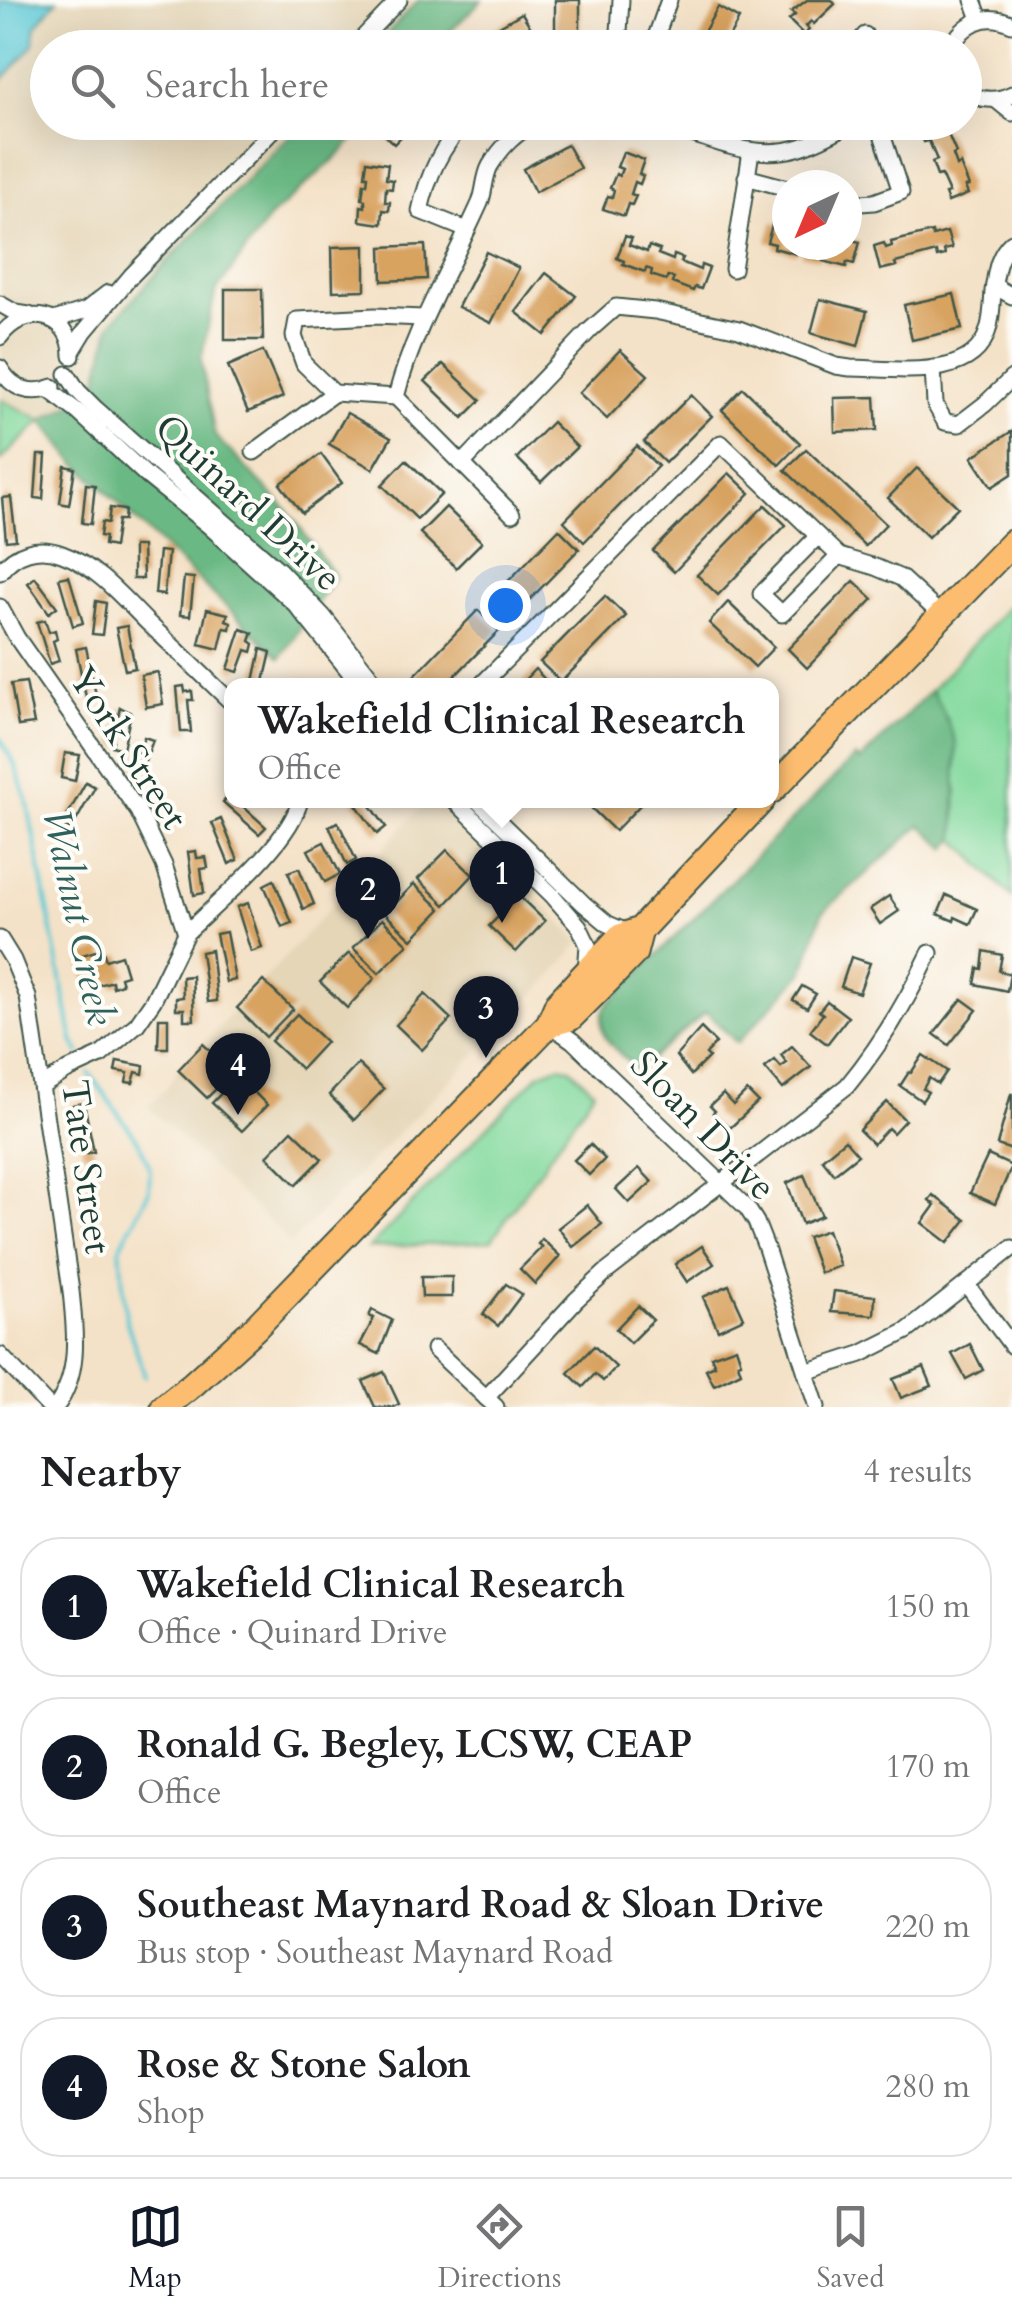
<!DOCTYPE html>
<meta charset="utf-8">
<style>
body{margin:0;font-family:Cardo,serif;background:#f6f6f6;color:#202124}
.compass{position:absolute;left:772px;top:170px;width:90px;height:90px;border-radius:50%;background:#fff;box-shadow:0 10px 40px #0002;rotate:224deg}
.you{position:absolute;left:505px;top:605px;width:35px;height:35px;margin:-25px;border:8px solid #fff;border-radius:50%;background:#1a73e8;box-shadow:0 0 0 15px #1a73e833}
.badge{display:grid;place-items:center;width:65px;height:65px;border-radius:50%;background:#111827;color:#fff;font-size:32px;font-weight:700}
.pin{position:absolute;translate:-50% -82px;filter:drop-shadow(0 2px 5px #0008)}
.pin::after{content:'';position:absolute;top:52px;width:35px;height:30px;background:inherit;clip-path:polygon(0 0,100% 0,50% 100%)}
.popup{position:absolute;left:224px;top:678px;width:555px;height:130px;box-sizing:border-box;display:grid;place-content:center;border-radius:20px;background:#fff;filter:drop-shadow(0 2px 8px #0005);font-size:32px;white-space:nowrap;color:#757577}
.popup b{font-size:38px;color:#202124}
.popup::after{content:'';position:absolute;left:50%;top:100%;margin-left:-20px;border:20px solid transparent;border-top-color:#fff}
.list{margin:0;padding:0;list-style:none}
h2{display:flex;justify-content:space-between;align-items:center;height:130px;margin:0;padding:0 40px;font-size:42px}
h2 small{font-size:32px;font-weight:400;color:#757577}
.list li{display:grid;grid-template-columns:65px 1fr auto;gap:30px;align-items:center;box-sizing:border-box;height:140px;margin:0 20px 20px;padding:0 20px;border:2px solid #e0e0e0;border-radius:40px}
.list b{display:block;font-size:38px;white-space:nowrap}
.list p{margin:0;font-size:32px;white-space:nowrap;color:#757577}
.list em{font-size:32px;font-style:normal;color:#757577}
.icon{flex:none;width:55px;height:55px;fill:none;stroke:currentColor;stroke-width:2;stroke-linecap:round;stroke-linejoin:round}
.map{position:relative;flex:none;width:1012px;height:1407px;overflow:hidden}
.search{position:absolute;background:#fff;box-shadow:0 10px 40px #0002;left:30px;right:30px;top:30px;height:110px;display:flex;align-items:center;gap:25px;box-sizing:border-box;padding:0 35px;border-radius:55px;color:#757577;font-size:38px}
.sheet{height:770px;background:#fff}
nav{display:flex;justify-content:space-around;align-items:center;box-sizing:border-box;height:140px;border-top:2px solid #e0e0e0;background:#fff;font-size:28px;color:#757577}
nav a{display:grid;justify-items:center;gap:5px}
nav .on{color:#111827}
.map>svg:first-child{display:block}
.built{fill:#e5d6b7}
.green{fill:#83d99d;stroke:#518b68;stroke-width:2.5}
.forest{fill:#6ab984;stroke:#447b5c;stroke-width:2.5}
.water{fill:#5dc9d5;stroke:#3e8384;stroke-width:2.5}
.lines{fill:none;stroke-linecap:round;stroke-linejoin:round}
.stream{stroke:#5dc9d5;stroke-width:4}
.building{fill:#d8a25e}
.street-casing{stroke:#3f564a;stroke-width:19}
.primary-casing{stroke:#3f564a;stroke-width:29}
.street{stroke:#fff;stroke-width:15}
.primary{stroke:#fcbd6f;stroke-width:25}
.labels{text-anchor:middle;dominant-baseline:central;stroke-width:8;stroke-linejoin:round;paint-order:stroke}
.street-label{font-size:38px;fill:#1f3d34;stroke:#fdfcf7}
.water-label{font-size:40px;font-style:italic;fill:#2e605c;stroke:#fdfcf7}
</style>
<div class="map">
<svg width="1012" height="1407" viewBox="0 0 1012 1407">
<rect width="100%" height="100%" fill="#fdfcf7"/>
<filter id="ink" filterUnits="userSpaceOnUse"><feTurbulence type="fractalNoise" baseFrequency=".01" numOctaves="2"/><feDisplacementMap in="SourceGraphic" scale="20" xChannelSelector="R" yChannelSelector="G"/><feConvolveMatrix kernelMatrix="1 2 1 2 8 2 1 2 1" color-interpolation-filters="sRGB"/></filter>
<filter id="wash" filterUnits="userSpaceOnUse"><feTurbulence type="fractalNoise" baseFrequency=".0048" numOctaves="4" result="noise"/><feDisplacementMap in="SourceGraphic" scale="40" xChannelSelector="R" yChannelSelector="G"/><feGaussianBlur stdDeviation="2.25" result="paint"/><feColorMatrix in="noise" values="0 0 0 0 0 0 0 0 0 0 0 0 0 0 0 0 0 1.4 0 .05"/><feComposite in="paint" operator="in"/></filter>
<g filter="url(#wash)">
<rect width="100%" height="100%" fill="#f4e2c8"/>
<g class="built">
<polygon points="0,0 419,0 374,47 48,48 48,122 302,123 162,267 111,324 95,392 42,420 0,399"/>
<polygon points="427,801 442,801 581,942 551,977 291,1243 148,1107 166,1089 178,1070 263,981"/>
</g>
<g class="green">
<polygon points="0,399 42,420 0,461"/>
<polygon points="1012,602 1012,897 955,839 957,791 943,711 931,690"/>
<polygon points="558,1066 570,1068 594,1091 491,1241 369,1248 540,1073"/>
</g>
<g class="forest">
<polygon points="419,0 482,0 434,47 374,47"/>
<polygon points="302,123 367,123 342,152 269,218 215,293 201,360 215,436 288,511 335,577 280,658 73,460 42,420 95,392 111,324 162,267"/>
<path d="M931,690L943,711L956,743L955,839L947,849L921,825L822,913L803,973L737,1043L706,1012L638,1070C618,1051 593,1038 605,1007L855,757L860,761Z"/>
</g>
<polygon class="water" points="0,0 57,0 36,26 33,46 0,82"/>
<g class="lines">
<g class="stream">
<polyline points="0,738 15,765 27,800 73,1041 79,1053"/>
<polyline points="89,1073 139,1142 150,1168 149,1191 120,1248 126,1320 145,1376"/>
</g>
</g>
<g id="blocks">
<g class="building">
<rect x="555" y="0" width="25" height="48"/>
<polygon points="807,0 832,0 835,4 814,24 811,21 806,26 809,30 804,35 789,20 795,15 791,12"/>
<polygon points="718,7 739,19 723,48 695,48"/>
<polygon points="522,13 534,33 508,48 459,48 456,43 470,35 473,41"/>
<polygon points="386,122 415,122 394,144 379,130"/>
<polygon points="942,126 945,133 947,132 956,153 953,155 957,166 960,164 969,186 965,187 968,194 948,202 945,194 949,193 941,175 937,176 932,162 937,160 929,141 924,142 921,134"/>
<polygon points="567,145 580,168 535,192 523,169"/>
<polygon points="623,152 644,160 639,174 643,176 640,184 635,182 631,194 636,196 632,205 628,204 624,216 603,209 608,196 612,197 614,190 610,188 616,174 619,176 622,169 617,167"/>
<polygon points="367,161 388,164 386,179 393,180 392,189 386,188 385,202 390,202 389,211 383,210 382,224 360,221 361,206 365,207 365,200 362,199 364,183 367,184 368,176 365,176"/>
<polygon points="773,222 779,224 778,228 787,231 787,245 849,245 851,240 860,242 854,264 847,262 846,267 823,261 824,257 820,255 819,259 801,255 802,251 797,249 796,254 774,248 775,244 767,242"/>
<polygon points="932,232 933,236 947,232 952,248 944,250 945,255 937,257 936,252 895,263 896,266 880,270 874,246 884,243 886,248 892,246 891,242"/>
<polygon points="625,236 632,238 629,245 647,252 649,246 660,250 658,254 673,260 674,255 683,258 681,262 700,270 701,265 709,268 701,289 695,287 693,291 672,283 674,278 668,276 666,280 651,275 652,270 646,268 645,272 623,264 624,261 617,258"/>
<polygon points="425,245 427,279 382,281 381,247"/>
<polygon points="365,246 365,290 333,291 332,247"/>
<polygon points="486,252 519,268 491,323 458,307"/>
<polygon points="546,273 576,296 545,335 516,312"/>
<polygon points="225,289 262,289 263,340 225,340"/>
<polygon points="954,294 962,329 912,340 904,305"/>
<polygon points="820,299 867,311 858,346 811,333"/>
<polygon points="620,350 648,375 607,419 579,393"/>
<polygon points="263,351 283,397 248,412 228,366"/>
<polygon points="443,364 481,400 463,418 425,381"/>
<polygon points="743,388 800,443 779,465 722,410"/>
<polygon points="691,395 712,416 665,463 644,442"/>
<polygon points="875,397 877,430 835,432 834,398"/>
<polygon points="347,413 391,438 373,469 329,444"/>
<polygon points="552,422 577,447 541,482 517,458"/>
<polygon points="1012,431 1012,474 992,487 972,457"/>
<polygon points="637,446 658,466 584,542 564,521"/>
<polygon points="806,449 886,524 865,546 785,470"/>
<polygon points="321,454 342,483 302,513 280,484"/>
<polygon points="38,455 46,455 43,499 35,498"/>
<polygon points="406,460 442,494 417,519 382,485"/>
<polygon points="65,466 75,468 69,505 60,503"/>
<polygon points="917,468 958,507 928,537 888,498"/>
<polygon points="729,473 750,493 674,572 653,551"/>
<polygon points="86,484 95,485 91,524 82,523"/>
<polygon points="11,497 16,540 6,541 2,498"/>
<polygon points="765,505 786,525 718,595 697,575"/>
<polygon points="446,507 482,542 456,568 420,533"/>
<polygon points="110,508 125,510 124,520 118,520 114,547 104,545 105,537 100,536 102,522 108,523"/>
<polygon points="559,529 579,549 505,625 485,605"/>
<polygon points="133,546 142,546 143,579 133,579"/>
<polygon points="159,551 168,552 164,595 155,594"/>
<polygon points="69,576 83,623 73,626 59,578"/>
<polygon points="35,577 57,607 49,613 28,583"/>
<polygon points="184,577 194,578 190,616 180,615"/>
<polygon points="854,581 873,599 807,668 788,649"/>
<polygon points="605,596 626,616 561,682 540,662"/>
<polygon points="96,601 106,603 102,635 92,634"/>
<polygon points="728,602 774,647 755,667 709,623"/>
<polygon points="207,609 228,614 226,620 231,622 230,629 224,628 219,649 199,644"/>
<polygon points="478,610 499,631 445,686 423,686 414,676"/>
<polygon points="45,620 49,632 55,630 57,639 53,641 59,661 50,664 37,622"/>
<polygon points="127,626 135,668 125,670 116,628"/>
<polygon points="241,629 253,633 250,641 254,644 252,652 246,650 238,672 228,669"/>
<polygon points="86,647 96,695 86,697 76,649"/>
<polygon points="261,649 271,652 263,686 253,686"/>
<polygon points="535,669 551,686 519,686"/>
<polygon points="158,672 163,704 146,707 141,675"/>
<polygon points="26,682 34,724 18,726 11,684"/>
<polygon points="184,686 185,692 192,691 193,700 188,700 191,732 181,732 177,687"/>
<polygon points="120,707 131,713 123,749 112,746"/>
<polygon points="144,737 153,740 142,770 133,767"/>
<polygon points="65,753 80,755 75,781 61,778"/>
<polygon points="86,782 95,787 71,830 62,825"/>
<polygon points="230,795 232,800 236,800 266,827 259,834 223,802"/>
<polygon points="353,800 367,800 386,827 377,834"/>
<polygon points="583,800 639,800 642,803 615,831"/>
<polygon points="221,819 238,860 229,864 212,823"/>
<polygon points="338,822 356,860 347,865 329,826"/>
<polygon points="324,842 340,874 325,882 308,850"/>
<polygon points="447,850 473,875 445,905 418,879"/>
<polygon points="196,851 197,858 206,857 208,868 201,869 204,893 194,895 188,852"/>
<polygon points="299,868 314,904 303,909 288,872"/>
<polygon points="274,880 292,923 282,927 264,885"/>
<polygon points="414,884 441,909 412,939 385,914"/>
<polygon points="946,895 977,909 970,924 955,917 954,921 938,914"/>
<polygon points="519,896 545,921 516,952 489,926"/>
<polygon points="889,896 899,911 880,924 870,909"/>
<polygon points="248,903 262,948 251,952 237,907"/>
<polygon points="382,919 408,944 379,973 353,948"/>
<polygon points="226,932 235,980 226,982 216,934"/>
<polygon points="102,949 106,960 121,955 127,975 120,977 122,984 113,987 112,981 89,988 79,956"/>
<polygon points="211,950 217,1001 208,1002 201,952"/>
<polygon points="984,951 1002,955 999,971 1010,974 1007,991 975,984 978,968 982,969"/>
<polygon points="349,953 375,978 347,1008 320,982"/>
<polygon points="851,957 870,963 859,993 841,987"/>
<polygon points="192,976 194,1020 184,1020 184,1009 176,1009 176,998 183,997 182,977"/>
<polygon points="263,981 293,1009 266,1037 237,1008"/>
<polygon points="802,986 816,994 807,1008 793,1000"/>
<polygon points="425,994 451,1019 422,1050 396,1025"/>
<polygon points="962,999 977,1010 949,1045 934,1034"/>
<polygon points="827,1001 848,1017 827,1044 810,1031 823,1014 819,1011"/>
<polygon points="297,1014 326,1042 301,1069 271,1041"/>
<polygon points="159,1018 168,1018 168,1048 158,1048"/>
<polygon points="701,1028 716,1043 706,1054 709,1057 691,1075 676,1056"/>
<polygon points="203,1044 233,1072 207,1098 178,1070"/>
<polygon points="792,1046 811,1067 783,1089 765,1068 775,1060 781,1067 787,1063 781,1055"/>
<polygon points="923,1055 947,1071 938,1084 929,1078 923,1089 928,1092 922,1101 900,1086 909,1072 911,1073"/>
<polygon points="117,1061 144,1066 143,1074 136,1072 133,1083 126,1082 128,1073 115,1071"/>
<polygon points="358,1064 384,1089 354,1120 329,1095"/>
<polygon points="238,1076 267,1105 242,1131 212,1103"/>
<polygon points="747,1091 758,1102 730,1128 713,1113 715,1111 710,1106 723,1094 733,1105"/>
<polygon points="1011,1094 1012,1094 1012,1150 997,1145"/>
<polygon points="887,1102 905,1120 893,1133 888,1128 873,1144 859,1130"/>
<polygon points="84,1103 94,1152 83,1154 73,1105"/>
<polygon points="292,1130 322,1159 296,1185 267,1156"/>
<polygon points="845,1140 858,1155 834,1174 822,1159"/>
<polygon points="590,1144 605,1159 589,1175 574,1160"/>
<polygon points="988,1155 1012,1166 995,1204 970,1193"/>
<polygon points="639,1168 652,1182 629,1203 616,1189"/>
<polygon points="804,1175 822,1216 802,1224 787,1183"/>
<polygon points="933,1195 966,1220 948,1243 922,1223 935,1205 929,1200"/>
<polygon points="587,1205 602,1224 573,1247 558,1228"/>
<polygon points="827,1230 840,1266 820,1273 807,1237"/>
<polygon points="542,1239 560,1256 535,1284 520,1269 542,1247 538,1244"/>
<polygon points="702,1246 714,1264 687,1282 675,1264"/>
<polygon points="421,1277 452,1277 452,1297 422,1297"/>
<polygon points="506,1284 522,1294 498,1326 483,1314"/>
<polygon points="729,1285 744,1318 718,1330 703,1297"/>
<polygon points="834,1291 875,1296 874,1315 831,1312"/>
<polygon points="638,1306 653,1320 630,1343 616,1329"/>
<polygon points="372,1310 392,1320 379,1354 360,1345 374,1318 369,1316"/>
<polygon points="970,1344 983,1370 966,1379 952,1354"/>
<polygon points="594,1346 616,1367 603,1381 595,1374 583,1387 568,1373"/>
<polygon points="736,1347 741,1362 738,1363 741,1372 714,1385 706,1369 715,1365 711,1356"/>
<polygon points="924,1367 932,1386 901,1398 893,1379"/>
<polygon points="384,1372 399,1404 393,1407 375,1407 363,1381"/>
</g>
</g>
</g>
<g filter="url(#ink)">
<use href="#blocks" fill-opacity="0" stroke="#3f564a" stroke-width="2.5"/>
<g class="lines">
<defs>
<g id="street">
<polyline points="973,0 980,19"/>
<polyline points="353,48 399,0"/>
<polyline points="618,48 621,0"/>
<polyline points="652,48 669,0"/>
<polyline points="855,48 865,35"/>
<path d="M951,48C963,23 986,11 1012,24"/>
<path d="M964,90C979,101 996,102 1012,94"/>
<polyline points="996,100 1012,113"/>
<path d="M465,122C441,147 427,178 420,211L467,230"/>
<path d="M660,122C702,137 751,161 797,148C816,143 836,131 854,122"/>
<polyline points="746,177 787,188"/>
<polyline points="847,204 874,202 901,192 878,122"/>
<polyline points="733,269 751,151"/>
<polyline points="994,286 1012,296"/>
<polyline points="0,304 16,313 29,315"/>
<polyline points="54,320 86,310 108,293"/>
<path d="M0,337C24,303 72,312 72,356"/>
<polyline points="73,350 84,332 131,276 281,122"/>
<path d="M0,368C12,389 30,396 53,387"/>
<polyline points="933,368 935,404 945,422 959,424 985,404 1012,378"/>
<polyline points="67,374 78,391 96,409 280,571 323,616 378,686"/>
<polyline points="48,389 78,412 147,476 209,526 296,605 361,686"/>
<polyline points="396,397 334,393 304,364 294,336 297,320 375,316 423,318"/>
<polyline points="254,452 334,393"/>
<path d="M462,464L590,330L616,307L655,311L739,329L836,366L850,368C892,368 973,383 988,330C992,318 992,304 993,291C996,272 997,256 1012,242"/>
<path d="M512,514L396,397C414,328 451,268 480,203C485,191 484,177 490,166C502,146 515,134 535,122"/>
<polyline points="818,536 761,594 782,614 839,556"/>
<path d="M0,572C15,552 38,545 62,554C96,566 123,598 147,622C176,649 204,676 232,703"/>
<path d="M0,607L17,638L138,811L164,865L186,933C218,902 291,842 300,800"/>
<polyline points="480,686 721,443 839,556 875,567 901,578 941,615"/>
<polyline points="454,800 552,895 579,926 588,945 586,973"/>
<polyline points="477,800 584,904 608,924 629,933"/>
<path d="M0,939L13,960L28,997L71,1291C75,1331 81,1372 56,1407"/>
<polyline points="549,1024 573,1041 747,1208 756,1222 765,1245 817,1407"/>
<polyline points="42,1086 68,1070 101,1055 137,1024 153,1001 186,933"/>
<polyline points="967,1285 1012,1346"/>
<polyline points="434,1349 496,1407"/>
<polyline points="0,1355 49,1407"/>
<polyline points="806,1372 861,1354 907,1331 1012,1248"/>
<path d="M486,1398L576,1300L605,1273L847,1086C881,1045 907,1001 930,953"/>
</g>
<g id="primary">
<polyline points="772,790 1012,543"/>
<polyline points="549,1024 570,1018 609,979 634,953 640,930"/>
<polyline points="164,1407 193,1384 255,1328 549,1024 558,1003 620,937 640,930 762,800"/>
</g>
</defs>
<use href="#street" class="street-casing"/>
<use href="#primary" class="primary-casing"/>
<use href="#street" class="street"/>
<use href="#primary" class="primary"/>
</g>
</g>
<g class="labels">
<g class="street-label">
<text transform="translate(248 503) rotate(43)">Quinard Drive</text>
<text transform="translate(128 748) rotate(57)">York Street</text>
<text transform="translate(703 1126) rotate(46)">Sloan Drive</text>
<text transform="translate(86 1167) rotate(82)">Tate Street</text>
</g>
<g class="water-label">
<text transform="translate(78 917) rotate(78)">Walnut Creek</text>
</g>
</g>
</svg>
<svg class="compass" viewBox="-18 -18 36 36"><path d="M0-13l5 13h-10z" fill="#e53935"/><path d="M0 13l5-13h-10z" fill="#757577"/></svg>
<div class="you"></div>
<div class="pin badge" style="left:502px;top:923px">1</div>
<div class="popup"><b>Wakefield Clinical Research</b>Office</div>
<div class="pin badge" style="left:368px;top:939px">2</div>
<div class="pin badge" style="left:486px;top:1058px">3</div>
<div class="pin badge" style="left:238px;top:1115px">4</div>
<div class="search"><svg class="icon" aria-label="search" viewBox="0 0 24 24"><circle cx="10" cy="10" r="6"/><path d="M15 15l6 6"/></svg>Search here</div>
</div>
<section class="sheet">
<h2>Nearby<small>4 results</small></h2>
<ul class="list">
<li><span class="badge">1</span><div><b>Wakefield Clinical Research</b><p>Office · Quinard Drive</p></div><em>150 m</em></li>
<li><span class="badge">2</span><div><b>Ronald G. Begley, LCSW, CEAP</b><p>Office</p></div><em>170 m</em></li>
<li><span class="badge">3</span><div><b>Southeast Maynard Road &amp; Sloan Drive</b><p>Bus stop · Southeast Maynard Road</p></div><em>220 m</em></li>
<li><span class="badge">4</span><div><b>Rose &amp; Stone Salon</b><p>Shop</p></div><em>280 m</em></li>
</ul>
</section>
<nav>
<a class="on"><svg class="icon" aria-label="map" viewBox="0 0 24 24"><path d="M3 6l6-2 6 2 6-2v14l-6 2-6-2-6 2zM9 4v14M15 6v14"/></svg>Map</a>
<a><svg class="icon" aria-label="directions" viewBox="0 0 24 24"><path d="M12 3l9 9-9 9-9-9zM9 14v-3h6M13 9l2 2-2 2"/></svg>Directions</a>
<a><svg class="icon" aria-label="saved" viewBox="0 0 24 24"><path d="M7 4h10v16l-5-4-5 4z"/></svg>Saved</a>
</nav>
